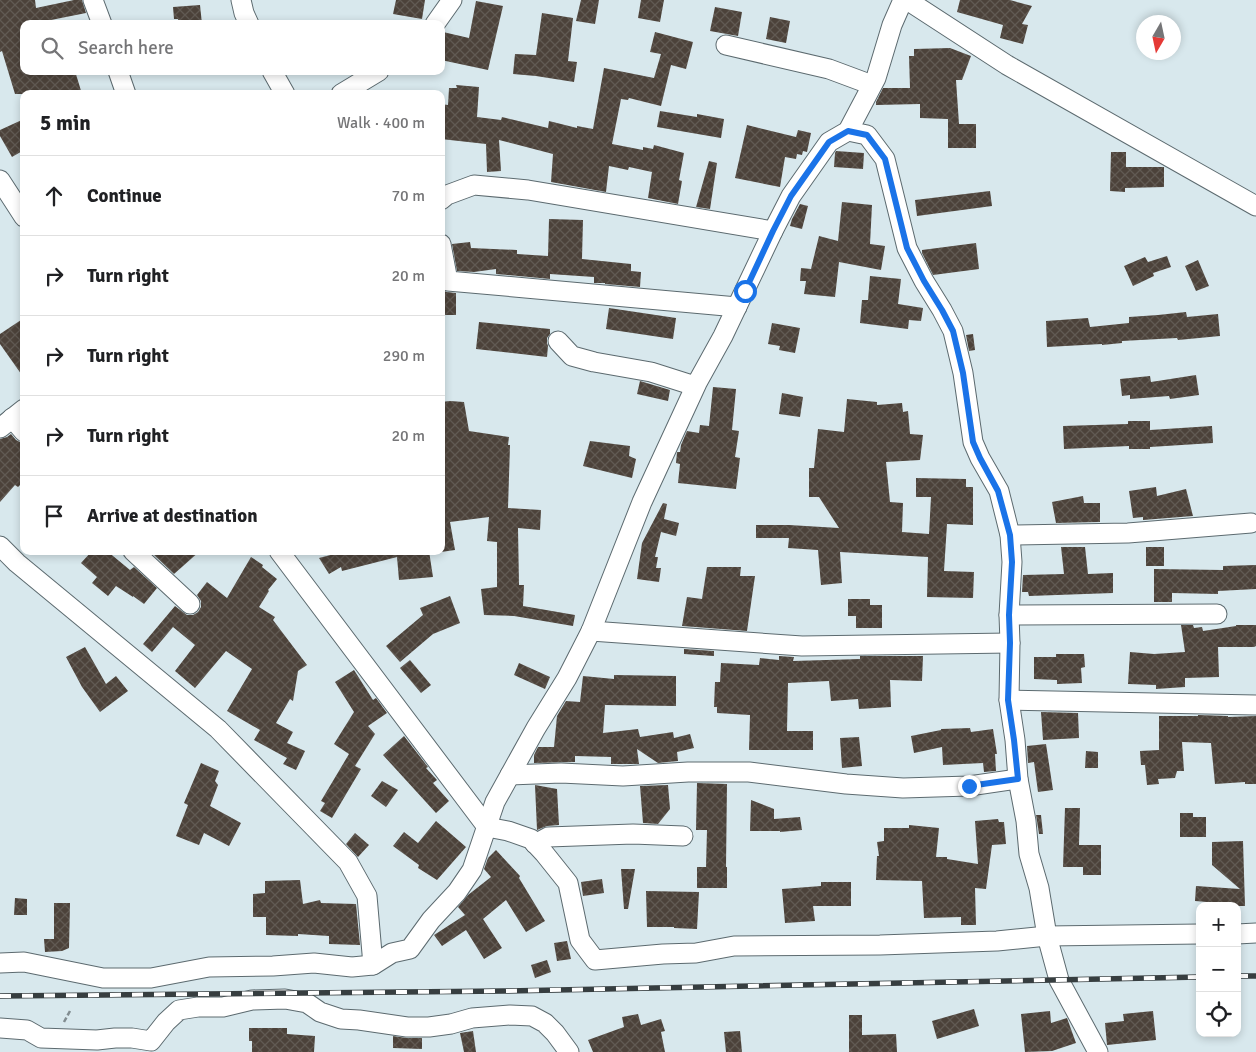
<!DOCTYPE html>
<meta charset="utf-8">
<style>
body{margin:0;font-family:Signika,sans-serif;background:#f6f6f6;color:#202124}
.controls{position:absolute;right:15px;bottom:15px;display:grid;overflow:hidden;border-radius:10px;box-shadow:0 2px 8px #0003}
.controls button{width:45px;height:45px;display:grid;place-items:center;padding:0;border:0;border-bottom:1px solid #e0e0e0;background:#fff;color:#202124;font:25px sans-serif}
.compass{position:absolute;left:1136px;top:15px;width:45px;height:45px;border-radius:50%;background:#fff;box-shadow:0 2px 8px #0003;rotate:189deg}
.stop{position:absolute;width:15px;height:15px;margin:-11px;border:4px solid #1a73e8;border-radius:50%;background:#fff}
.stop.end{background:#1a73e8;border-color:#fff;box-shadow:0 1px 5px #0008}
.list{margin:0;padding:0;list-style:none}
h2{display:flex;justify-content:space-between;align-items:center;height:65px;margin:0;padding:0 20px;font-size:21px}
h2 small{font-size:16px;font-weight:400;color:#757577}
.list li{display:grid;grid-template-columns:32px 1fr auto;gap:15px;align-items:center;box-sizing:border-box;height:80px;padding:0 20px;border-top:1px solid #e0e0e0}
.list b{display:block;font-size:19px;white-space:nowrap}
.list em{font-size:16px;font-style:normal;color:#757577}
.icon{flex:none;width:28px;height:28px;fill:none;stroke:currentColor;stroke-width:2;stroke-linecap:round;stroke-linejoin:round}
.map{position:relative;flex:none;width:1256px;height:1052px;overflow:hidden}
.search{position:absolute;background:#fff;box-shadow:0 2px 8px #0003;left:20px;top:20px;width:425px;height:55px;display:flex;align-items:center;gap:12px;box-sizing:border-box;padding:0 18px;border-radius:10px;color:#757577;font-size:19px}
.panel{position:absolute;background:#fff;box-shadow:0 2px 8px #0003;left:20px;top:90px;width:425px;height:465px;border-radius:10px}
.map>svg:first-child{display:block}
.building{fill:url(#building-cross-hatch)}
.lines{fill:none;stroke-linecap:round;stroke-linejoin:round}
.minor-casing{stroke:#5c6a6f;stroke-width:21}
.path{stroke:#818c90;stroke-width:2.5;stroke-dasharray:5 2.5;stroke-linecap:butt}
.minor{stroke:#fff;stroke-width:19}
.rail-casing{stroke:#373e40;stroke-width:5.5}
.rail{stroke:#fff;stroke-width:4;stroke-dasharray:11;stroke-linecap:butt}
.route{stroke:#1a73e8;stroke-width:6}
</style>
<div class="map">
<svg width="1256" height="1052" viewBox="0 0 1256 1052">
<defs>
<pattern id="building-cross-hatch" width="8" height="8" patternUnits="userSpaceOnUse" patternTransform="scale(1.25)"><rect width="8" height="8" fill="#4c423a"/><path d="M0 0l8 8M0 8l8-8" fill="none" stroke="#615a53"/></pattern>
</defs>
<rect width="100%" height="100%" fill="#d8e8ed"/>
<g class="building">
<polygon points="0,0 35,0 36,8 74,0 82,0 86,13 31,24 24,24 24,71 75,71 82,94 15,94 2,51 0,52"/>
<polygon points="396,0 425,0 422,19 393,14"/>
<polygon points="581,0 599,0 595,24 576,21"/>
<polygon points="641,0 664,0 660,22 638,18"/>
<polygon points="960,0 1010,0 1032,6 1022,24 1028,25 1023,44 1000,38 1003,25 957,12"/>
<polygon points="476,1 503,6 488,70 441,60 441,33 443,32 469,38"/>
<polygon points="200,5 202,24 179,24 178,19 174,19 173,7"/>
<polygon points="715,7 742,12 738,36 710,31"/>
<polygon points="542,13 573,18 568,61 577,62 574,82 536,76 513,74 515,54 536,55"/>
<polygon points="770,17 790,21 786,43 766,39"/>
<polygon points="655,32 693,42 686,69 671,65 661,106 629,98 628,100 621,99 612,144 643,150 643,147 653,149 654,145 684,153 679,180 682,181 678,204 648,198 652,172 629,167 628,170 609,166 606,192 551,182 553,154 499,140 501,171 487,172 486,144 441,139 441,104 448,105 449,88 457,88 456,85 479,87 477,117 501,120 502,117 548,128 549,121 577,128 577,126 593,129 604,68 654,78 661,54 650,52"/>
<polygon points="950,48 971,56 962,80 956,80 959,124 976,124 976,148 948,148 948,119 920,118 920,104 876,105 876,102 883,88 910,88 909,56 914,56 914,49"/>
<polygon points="660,111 697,117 697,114 724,119 721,138 657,127"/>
<polygon points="24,119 24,150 12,157 0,136 0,130"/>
<polygon points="747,125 796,137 798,130 811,133 807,152 803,151 802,155 797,154 796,159 785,157 780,187 735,178"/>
<polygon points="836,151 864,153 863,169 834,167 835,153"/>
<polygon points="1111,152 1126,152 1126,167 1164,167 1164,187 1125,188 1125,192 1110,191"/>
<polygon points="709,161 717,163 710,209 696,207"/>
<polygon points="990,191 992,206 917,216 915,200"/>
<polygon points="842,202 872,205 870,244 885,246 881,270 839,262 835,297 804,294 806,281 800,281 801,268 811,269 819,236 838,241"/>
<polygon points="800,204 808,206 802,229 790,226 792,219"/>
<polygon points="549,219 583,220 582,259 631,264 631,271 641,272 640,287 605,284 605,283 594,283 594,277 550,274 550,279 496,274 496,269 474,272 457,271 452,244 470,242 471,248 517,250 517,254 548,256"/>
<polygon points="976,243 979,269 933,275 922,253 922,250"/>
<polygon points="1167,256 1171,267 1153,273 1154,276 1133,286 1124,266 1145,257 1148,262"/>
<polygon points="1198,260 1209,286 1196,291 1185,266"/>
<polygon points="870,276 901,279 898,304 923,308 921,321 909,320 908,329 860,323 862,300 868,300"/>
<polygon points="441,290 447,292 456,293 456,315 441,315"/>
<polygon points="609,308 676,318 673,339 606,329"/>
<polygon points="1186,312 1187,317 1218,314 1220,336 1178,340 1177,338 1122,341 1122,343 1102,345 1102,344 1047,347 1046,321 1088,318 1090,327 1129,323 1129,317 1158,315"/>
<polygon points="24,318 24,378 0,344 0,334"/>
<polygon points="479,322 550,329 550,334 547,338 547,343 548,346 547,357 476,349"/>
<polygon points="772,323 800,328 795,353 779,350 780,346 768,344"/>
<polygon points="973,334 975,350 969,351 966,335"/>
<polygon points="1196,375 1199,395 1170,399 1169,396 1130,399 1130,395 1122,396 1120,379 1150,376 1151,382"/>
<polygon points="640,381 670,390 668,401 637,394"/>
<polygon points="713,387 736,389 732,430 739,431 735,457 740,458 736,489 678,483 680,464 676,463 677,452 680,452 681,445 687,431 699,433 700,425 709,426"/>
<polygon points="782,393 803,397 800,417 779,414"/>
<polygon points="847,399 877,402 877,405 902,403 903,412 908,411 910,434 923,435 920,460 886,462 890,502 903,503 902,532 929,534 931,497 916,497 916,478 966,479 966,487 973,487 973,525 947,524 944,571 974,572 973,598 927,597 928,557 840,552 842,583 821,585 818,550 788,548 789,538 756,538 756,525 789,525 839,528 819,497 809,497 809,468 814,468 818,429 844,432"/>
<polygon points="450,401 464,402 469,431 509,437 508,445 510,445 508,508 541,510 540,530 518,528 519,585 524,585 523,606 575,615 573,626 514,616 484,615 481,589 497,587 497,542 487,541 489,517 450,522 455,550 441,552 441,402"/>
<polygon points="1128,421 1150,421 1150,430 1212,426 1213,443 1150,447 1150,449 1129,449 1129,446 1064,449 1063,426 1128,424"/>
<polygon points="11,434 16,440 20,442 24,443 24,481 18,487 15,485 0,502 0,439 7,437"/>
<polygon points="590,441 630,446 629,456 636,459 632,478 583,466"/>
<polygon points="1156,487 1157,496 1186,489 1193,516 1143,520 1143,517 1133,518 1129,491"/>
<polygon points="1083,496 1084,503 1100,503 1100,522 1056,523 1052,502"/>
<polygon points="663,503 667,504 664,519 679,523 676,536 661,532 655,557 658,557 656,568 661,568 659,582 637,579 642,543"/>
<polygon points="1061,547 1085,547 1088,574 1113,573 1113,593 1029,596 1028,592 1022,592 1023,575 1064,574"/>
<rect x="1146" y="547" width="18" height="19"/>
<polygon points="92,551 107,551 130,570 134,567 157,588 144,604 133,596 133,597 116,586 108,596 92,583 97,577 81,563"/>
<polygon points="156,551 200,551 174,574 153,554"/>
<polygon points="346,551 429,551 433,577 399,580 397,557 342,571 341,567 329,574 319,558"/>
<polygon points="251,557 263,565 262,567 277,579 268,590 269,591 259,607 275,617 273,620 307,665 298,671 293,701 290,699 276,723 293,732 287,743 305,751 296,770 283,764 287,758 254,740 260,730 227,711 252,669 226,651 195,688 175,671 195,645 173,627 152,652 143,644 175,606 187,615 193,615 198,612 201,607 201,601 197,595 207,582 227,598"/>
<polygon points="1256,565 1256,589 1218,591 1218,594 1172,593 1172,602 1154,602 1154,569 1223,570 1223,566"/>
<polygon points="707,567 741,567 740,576 755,576 747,631 682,626 687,597 702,599"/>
<polygon points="450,596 460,623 433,634 400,662 386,646 423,615 420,608"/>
<polygon points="848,599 870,599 870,605 882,605 882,628 856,628 856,616 848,616"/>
<polygon points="1181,625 1193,625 1194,628 1202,627 1203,631 1236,626 1236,625 1256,625 1256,646 1254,647 1218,647 1219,677 1185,678 1185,687 1156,689 1156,685 1128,684 1130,652 1154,654 1185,652"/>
<polygon points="85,647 106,684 116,676 128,691 100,712 82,687 66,657"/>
<polygon points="684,649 714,651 714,656 684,654"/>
<polygon points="1056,654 1084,654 1085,667 1081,668 1082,683 1057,684 1057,680 1034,679 1034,657 1056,657"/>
<polygon points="779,656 794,657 793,661 860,659 860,656 923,656 922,681 890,680 891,707 859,709 858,699 831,701 829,681 788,683 787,731 813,731 813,750 749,750 750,715 717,713 717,707 714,707 715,682 720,682 721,663 759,665 760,658 779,660"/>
<polygon points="410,660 431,685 421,693 400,668"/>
<polygon points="519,663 550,677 545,689 514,675"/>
<polygon points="354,670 373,700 376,698 387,713 368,726 375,734 355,766 361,769 332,818 320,811 325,803 321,801 349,754 334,744 354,712 335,682"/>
<polygon points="614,675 676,676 676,706 605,705 603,733 638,729 640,737 673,732 674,738 690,734 694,748 677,752 678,761 658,763 637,749 639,764 611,764 611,757 575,756 575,762 534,763 534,755 538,747 554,747 557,716 566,701 580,702 583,676 614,679"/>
<polygon points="1041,712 1078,713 1079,738 1043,740"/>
<polygon points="1198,715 1228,716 1228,717 1256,716 1256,784 1245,784 1245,782 1215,784 1211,743 1182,742 1184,771 1177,771 1175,778 1158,779 1159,784 1147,785 1145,765 1141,765 1140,751 1159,750 1159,716 1198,716"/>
<polygon points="970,728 971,732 993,729 997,754 995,754 996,771 984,772 983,763 943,765 942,747 914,753 911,736 941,730 941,729"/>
<polygon points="404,736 428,767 426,768 437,780 433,783 449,801 436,813 383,755"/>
<polygon points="859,737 862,766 842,768 840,738"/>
<polygon points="1046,744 1053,790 1038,792 1034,762 1028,763 1027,746"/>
<polygon points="1086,751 1098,752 1098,768 1085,768"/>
<polygon points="201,763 219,771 215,781 218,785 210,806 241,823 229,846 204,833 199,845 176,836 188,805 184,803"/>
<polygon points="382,781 398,790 386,807 371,796"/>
<polygon points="697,783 727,784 726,867 727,867 727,888 697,888 697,867 706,867 707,830 696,830"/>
<polygon points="535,785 557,789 559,825 547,826 537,830"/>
<polygon points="668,785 670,809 658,824 643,823 640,786"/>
<polygon points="751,800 774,809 774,819 800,817 802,830 780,832 780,831 750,831"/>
<polygon points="1065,808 1080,808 1079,845 1101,845 1101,875 1083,875 1083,867 1063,867"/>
<polygon points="1180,813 1193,813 1193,817 1206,817 1206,837 1180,837"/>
<polygon points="1036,815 1041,815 1043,834 1039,834"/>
<polygon points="998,819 999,822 1004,822 1006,844 992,845 986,889 975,888 976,925 961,925 961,917 924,918 922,881 876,880 877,856 879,856 877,842 884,841 884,828 909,828 909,825 939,828 936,857 947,857 947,859 978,864 975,821"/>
<polygon points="436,821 466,847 437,880 418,868 419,865 393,846 404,832 418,843"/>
<polygon points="355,833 369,845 358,857 346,844"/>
<polygon points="1243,841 1245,906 1207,906 1207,902 1195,901 1196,886 1240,889 1212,865 1212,842"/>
<polygon points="496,850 520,876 519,878 545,921 526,932 506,900 483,919 502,948 484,959 466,930 442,946 434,935 465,915 458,907 468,895 491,877 484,869 488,858"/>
<polygon points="621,869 635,869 628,909 624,909"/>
<polygon points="602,879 604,893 583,896 581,882"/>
<polygon points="300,880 303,904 320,900 321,903 356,904 360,945 329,944 329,936 298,934 298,936 266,935 266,917 253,917 253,894 265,893 265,881"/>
<polygon points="821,882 851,882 851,906 813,906 815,921 785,923 782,889 821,886"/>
<polygon points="646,891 699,892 697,929 674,928 674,927 647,927"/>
<polygon points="15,898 27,899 27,915 14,915"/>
<polygon points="54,903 70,903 69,948 62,951 45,952 44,939 54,939"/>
<polygon points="567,941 571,959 557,961 554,943"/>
<polygon points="547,960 551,972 535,978 531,965"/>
<polygon points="974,1009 979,1026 937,1039 932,1021"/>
<polygon points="1050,1011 1051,1023 1067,1018 1076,1043 1052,1051 1025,1052 1021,1014"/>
<polygon points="1153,1011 1156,1040 1107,1045 1105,1023 1124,1021 1123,1014"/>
<polygon points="638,1014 641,1025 661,1019 665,1031 661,1032 665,1052 593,1052 588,1040 624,1027 622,1017"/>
<polygon points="849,1015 862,1015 862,1035 896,1034 897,1052 849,1052"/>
<polygon points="249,1028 287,1028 287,1034 315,1036 314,1052 252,1052 252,1041 249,1041"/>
<polygon points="473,1031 476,1052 464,1052 460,1033"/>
<polygon points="740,1031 742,1052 726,1052 724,1032"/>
<polygon points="393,1036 407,1038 422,1038 422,1049 393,1048"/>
</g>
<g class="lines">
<defs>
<g id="minor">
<polyline points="93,0 102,24"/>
<polyline points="241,0 244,13 249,24"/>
<polyline points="907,0 1007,65 1256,206"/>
<polyline points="435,24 452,0"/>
<polyline points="726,45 829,69 872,85"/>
<polyline points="118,71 126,94"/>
<polyline points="272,71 285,94"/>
<polyline points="341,94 379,71"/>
<polyline points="848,131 867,135 885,159 907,248 924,281 942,310 953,331 963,373 973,442 980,458 999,491 1010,535 1012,562 1009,615 1010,643 1009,700 1015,740 1018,779 1026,821 1029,854 1039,888 1047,936 1059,980 1098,1052"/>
<polyline points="0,180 24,217"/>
<polyline points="441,200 447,195 474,185 528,190 773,231"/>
<polyline points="441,244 448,281 737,307"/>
<polyline points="558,341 572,356 594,362 651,372 695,386"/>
<polyline points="12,418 24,432"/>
<polyline points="0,428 24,409"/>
<polyline points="1010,535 1128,533 1251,523"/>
<polyline points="0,546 17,563 218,729 348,862 367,896 373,965"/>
<polyline points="133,551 190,604"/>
<polyline points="279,551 487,827 508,831 531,839 544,853 568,883 580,940 595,960 663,954 696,953 734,946 880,945 997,941 1047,936 1200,934"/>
<polyline points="1009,615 1217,614"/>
<polyline points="591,631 802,646 1010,643"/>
<polyline points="1009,700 1256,705"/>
<polyline points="510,775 561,773 623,776 688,772 749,772 846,784 903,788 969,786 1018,779"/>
<polyline points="535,844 548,837 633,834 683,836"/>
<polyline points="1237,934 1256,933"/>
<polyline points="0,963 24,962 103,978 151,978 209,967 273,966 314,963 352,967 373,965 392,953 410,949 431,920 457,892 472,870 495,802 536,728 567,678 591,631 642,502 697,383 723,336 773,231 791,196 829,142 848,131 876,78 892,25 903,0"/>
<polyline points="0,1028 27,1030 41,1038 97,1040 115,1038 132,1038 151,1041 166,1022 179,1010 198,1007 223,1007 252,1000 285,999 307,1003 320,1012 341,1019 359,1020 407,1027 429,1027 451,1024 472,1018 510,1015 532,1016 545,1023 555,1033 569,1052"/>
</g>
</defs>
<use href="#minor" class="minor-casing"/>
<polyline class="path" points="64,1022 70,1011"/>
<use href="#minor" class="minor"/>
<defs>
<g id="rail">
<polyline points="1237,976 1256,976"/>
<polyline points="0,996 504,991 1200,977"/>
</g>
</defs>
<use href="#rail" class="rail-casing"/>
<use href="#rail" class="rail"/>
</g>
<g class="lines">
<polyline class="route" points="745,291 773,231 791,196 829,142 848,131 867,135 885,159 907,248 924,281 942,310 953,331 963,373 973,442 980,458 998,491 1010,535 1012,562 1009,615 1010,643 1008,700 1014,740 1018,779 969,786"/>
</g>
</svg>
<div class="controls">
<button>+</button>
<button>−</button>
<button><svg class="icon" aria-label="locate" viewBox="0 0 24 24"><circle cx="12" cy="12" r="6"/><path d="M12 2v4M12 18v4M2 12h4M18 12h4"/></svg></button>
</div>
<svg class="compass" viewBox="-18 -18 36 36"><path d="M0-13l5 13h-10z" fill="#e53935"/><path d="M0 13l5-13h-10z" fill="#757577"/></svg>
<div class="stop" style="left:745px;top:291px"></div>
<div class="stop end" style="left:969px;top:786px"></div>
<div class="search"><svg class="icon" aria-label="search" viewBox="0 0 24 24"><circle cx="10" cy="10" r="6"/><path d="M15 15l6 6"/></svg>Search here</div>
<section class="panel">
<h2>5 min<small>Walk · 400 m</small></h2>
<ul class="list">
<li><svg class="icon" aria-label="ahead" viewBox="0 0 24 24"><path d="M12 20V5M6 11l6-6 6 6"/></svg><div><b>Continue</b></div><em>70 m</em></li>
<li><svg class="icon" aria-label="right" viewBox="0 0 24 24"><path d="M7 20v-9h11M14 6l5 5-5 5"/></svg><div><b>Turn right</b></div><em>20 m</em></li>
<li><svg class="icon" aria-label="right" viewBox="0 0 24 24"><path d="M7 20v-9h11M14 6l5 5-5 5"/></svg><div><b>Turn right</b></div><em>290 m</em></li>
<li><svg class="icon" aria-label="right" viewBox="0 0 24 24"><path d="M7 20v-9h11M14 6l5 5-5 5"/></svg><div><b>Turn right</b></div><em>20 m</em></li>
<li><svg class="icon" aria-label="arrive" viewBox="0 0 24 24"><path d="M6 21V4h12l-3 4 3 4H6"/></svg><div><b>Arrive at destination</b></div></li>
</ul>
</section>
</div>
